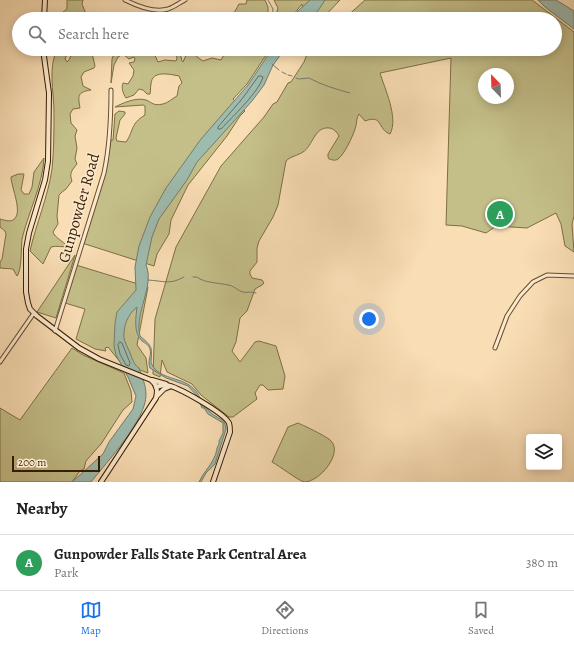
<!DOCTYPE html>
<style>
body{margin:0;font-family:Alegreya,serif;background:#f2f2f2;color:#222}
.controls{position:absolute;right:12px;bottom:12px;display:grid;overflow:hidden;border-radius:4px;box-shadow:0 2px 10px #0003}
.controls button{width:36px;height:36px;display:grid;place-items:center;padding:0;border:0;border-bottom:1px solid #e0e0e0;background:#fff;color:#222;font:20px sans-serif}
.compass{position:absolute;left:478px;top:68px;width:36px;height:36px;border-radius:50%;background:#fff;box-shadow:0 2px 10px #0003;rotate:337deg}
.scale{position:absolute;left:12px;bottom:10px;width:88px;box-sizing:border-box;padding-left:4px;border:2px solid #381d00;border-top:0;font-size:11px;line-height:14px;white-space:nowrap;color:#381d00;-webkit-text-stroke:3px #fbe9ce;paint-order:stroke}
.you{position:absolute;left:369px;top:319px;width:14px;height:14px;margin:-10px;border:3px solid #fff;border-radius:50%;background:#1a73e8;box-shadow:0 0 0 6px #1a73e833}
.badge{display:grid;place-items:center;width:26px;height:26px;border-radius:50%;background:#1a73e8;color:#fff;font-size:13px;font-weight:700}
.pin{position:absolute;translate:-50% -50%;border:2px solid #fff;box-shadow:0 1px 4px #0006}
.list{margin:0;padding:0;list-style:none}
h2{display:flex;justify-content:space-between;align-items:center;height:52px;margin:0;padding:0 16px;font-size:17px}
h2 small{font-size:13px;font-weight:400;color:#767676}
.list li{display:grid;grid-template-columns:26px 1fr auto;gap:12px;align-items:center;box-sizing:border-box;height:56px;padding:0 16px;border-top:1px solid #e0e0e0}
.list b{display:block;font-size:15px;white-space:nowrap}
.list p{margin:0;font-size:13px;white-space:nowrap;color:#767676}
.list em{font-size:13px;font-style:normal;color:#767676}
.icon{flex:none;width:22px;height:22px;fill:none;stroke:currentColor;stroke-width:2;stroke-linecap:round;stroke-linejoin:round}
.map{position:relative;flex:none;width:574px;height:482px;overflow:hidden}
.search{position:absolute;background:#fff;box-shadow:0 2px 10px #0003;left:12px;right:12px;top:12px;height:44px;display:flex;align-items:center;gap:10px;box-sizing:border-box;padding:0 14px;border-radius:22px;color:#767676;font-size:15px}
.sheet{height:108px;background:#fff}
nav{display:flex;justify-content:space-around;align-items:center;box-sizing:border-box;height:56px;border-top:1px solid #e0e0e0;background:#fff;font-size:11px;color:#767676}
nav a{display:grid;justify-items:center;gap:2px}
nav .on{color:#1a73e8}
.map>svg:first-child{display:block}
.green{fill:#c4bf89;stroke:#7e6e44;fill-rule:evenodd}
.water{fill:#9ebbaf;stroke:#757c69}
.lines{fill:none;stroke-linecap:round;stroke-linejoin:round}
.shore{stroke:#6b6c58;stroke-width:1}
.stream{stroke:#757c69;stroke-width:1}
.street-casing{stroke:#684d2d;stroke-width:5}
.secondary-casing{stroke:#381d00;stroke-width:6}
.street{stroke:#fbe9ce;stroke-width:3}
.secondary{stroke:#fbe9ce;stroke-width:4}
.labels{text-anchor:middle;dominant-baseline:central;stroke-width:3;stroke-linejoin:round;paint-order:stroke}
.street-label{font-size:16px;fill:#381d00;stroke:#fbe9ce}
</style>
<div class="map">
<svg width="574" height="482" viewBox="0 0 574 482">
<rect width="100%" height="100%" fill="#f9ddb4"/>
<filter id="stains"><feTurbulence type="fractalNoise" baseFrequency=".005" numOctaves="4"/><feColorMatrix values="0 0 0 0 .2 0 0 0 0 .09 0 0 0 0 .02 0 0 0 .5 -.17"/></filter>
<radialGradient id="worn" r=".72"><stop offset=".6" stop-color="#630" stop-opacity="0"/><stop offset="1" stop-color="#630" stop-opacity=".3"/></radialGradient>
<g class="green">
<polygon points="67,0 83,0 82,4 88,19 54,19 67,9"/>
<polygon points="247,0 265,0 268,7 268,19 225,19 227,16 234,13 239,4 246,4"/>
<polygon points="274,0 340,0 322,19 304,19 302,4 290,19 275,19 278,8"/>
<path d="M365,0H532L574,32V216L572,224L574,252L565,246L561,224L556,213L527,228L496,226L486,233L462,226L446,225L451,58L380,73C384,87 399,118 390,134C377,129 383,114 365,121L359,114C356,118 357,124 355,129C353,136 344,155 338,159C335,161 333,160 329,159L328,157V154L339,136C337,132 334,129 330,128C314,126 313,146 303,152C297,156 291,156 286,161L278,205L273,217L259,241L257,248V262L250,271V274L252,278L262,280L264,283L262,285L255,289L247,311L240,318L236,342L232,351L240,362L255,342L259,341L276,346L285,376L283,389L268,390L263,385H260L255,393L257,399L233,417H229L201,395L192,384L167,372L162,360L160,377L153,374L155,319L176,247L221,166L264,117L273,104L277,102L288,83L291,82L304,62L309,49H555V19H344ZM484,74H508V98H484Z"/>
<path d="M59,49H69L65,59L67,62L69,60L74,49H91L95,66L94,68L84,72L81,77L83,86L91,90C77,92 78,96 80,108L73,109L70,114L71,123L77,130L75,136L77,148L75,159L77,164C72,170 69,173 72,181L66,189L62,192L59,195L57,216L58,224L53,232C55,238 63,241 67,246C62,248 57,245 51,247L43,264L30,251C36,224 48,197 52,169C54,150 54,130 54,111C54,95 47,61 59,49Z"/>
<path d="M116,49H152L158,62L165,60L176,61L177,58L175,49H179L182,61L183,62L187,53L190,51L195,52L197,57L203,61L212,58L221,60L224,55L223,49H270L247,84L233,99L245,111L240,116L227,136L188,185L171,220L169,234L157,254L154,266L82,243L107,162L111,140H113L115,114L119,111L125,112V114L120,120L116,138L117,141L126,142C134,131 130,124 145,115V106L143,105L115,107C123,103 136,97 146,100C153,103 153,106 163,104C168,103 173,98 177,96L179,86L182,83L179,76C169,74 152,70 151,84C150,88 151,90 150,94H147L143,90L139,89L134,95L126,98C123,94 121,87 123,83L128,84L133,76L134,70L129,63L134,62L135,59L134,57L129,59L123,54L118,57L114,65L111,83L112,59Z"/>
<path d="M44,158C43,184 28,213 22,239C21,248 22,270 17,276L13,269L0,268V262L2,259L6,234L5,231L0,227V219C4,220 9,222 13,220C24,214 11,187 11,177L18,174H24L21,190L24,194H29L32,187L34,172Z"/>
<polygon points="75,255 56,318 37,312"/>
<polygon points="76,265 148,287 137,345 146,358 148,373 121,363 108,347 105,348 106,351 95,349 76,339 85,309 65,303"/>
<polygon points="72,348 83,355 124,373 131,391 132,402 123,410 101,444 86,461 84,469 80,471 72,482 0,482 0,408 20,420"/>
<path d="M298,423C305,426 328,437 331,441C343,453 320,482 304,482C296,479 281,467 272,462L288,427Z"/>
</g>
<g class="water">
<path d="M310,0H325C314,17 313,19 292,19L298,11Z"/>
<polygon points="538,0 556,0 574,11 574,29 545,7"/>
<path d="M272,49H287L282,55V53H280L279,57L273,65L264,85L252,101L197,162L187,180L159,219L152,237L146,265C155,286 134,313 140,336C153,347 152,347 151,363C153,366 154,369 157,371C170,381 188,378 198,394C200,398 202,399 202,405C205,407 207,410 210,412C216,418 226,419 226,429L215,464L206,473L201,482H199C203,473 210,467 214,458C217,453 216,448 219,444V441L223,433V423L208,414L204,408H202L200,403V399L188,386L166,378L150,368C147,360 152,356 150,349C149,345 145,343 142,341C133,333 136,317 137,307C128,314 123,326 124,338C125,343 128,348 130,353C132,358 134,365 139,368C142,377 146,385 146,395C146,420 107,462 91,482H72L103,454L109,442L133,409L136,396L128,377L116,355L114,346L115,323L117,312L136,290L135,267L139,246L150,217L166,188L201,139L248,85Z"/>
</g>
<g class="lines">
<g class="shore">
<path d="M259,76H261L263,77C259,92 232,117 221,129H218V127L242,99Z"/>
<polygon points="120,342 122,343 130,363 129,366 126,365 120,354 118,345"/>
</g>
<g class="stream">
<polyline points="268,0 273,9 272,19"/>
<polyline points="272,64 279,70"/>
<polyline points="282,72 286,74"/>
<polyline points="288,75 292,76"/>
<path d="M296,78L299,79L309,78C322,85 335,89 350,93"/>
<path d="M193,277H197C204,283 220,283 228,285C233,285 238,291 243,292C247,293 251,291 256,293"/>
<path d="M148,280C164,281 170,285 184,277"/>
</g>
<defs>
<g id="street">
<path d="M125,0C137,6 155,13 168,9C174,7 179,3 185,0"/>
<path d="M55,331L104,173C110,145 111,118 111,90"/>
<polyline points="495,348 507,316 520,296 533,282 547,275 574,276"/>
<polyline points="0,362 34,313"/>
</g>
<g id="secondary">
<polyline points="44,19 45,0"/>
<path d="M43,49L49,93L48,161L45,180L29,233L26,249V292L28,303L30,309L37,316L79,348L99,359L151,380C157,385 158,390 156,398L101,482"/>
<polyline points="152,380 166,384"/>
<path d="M156,387C159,386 162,385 166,385C177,386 224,413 229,423C230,426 230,429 230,432L213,482"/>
<polyline points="157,396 164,389 169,387"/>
</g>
</defs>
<use href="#street" class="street-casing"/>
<use href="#secondary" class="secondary-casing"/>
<use href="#street" class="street"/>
<use href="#secondary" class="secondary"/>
</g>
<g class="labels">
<g class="street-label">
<text transform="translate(79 208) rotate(-74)">Gunpowder Road</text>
</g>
</g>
<rect width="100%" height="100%" filter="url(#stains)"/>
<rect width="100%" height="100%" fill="url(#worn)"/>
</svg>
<div class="controls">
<button><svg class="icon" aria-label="layers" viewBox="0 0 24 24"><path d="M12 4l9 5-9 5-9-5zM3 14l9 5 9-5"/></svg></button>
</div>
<svg class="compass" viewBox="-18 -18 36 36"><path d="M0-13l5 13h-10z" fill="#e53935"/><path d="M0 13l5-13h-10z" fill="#767676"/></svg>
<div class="scale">200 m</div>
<div class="you"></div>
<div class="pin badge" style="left:500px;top:214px;background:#2e9e5b">A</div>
<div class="search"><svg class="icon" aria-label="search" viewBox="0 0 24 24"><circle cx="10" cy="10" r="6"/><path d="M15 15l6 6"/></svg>Search here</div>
</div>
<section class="sheet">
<h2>Nearby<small></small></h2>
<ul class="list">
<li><span class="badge" style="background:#2e9e5b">A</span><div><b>Gunpowder Falls State Park Central Area</b><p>Park</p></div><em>380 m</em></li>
</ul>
</section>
<nav>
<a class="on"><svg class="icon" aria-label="map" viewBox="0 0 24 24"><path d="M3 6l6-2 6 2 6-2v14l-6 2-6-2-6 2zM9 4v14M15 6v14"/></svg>Map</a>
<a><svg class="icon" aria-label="directions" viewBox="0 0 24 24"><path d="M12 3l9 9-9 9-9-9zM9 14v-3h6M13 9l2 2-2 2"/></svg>Directions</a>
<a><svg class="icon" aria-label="saved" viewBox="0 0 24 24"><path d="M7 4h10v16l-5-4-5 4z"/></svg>Saved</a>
</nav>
